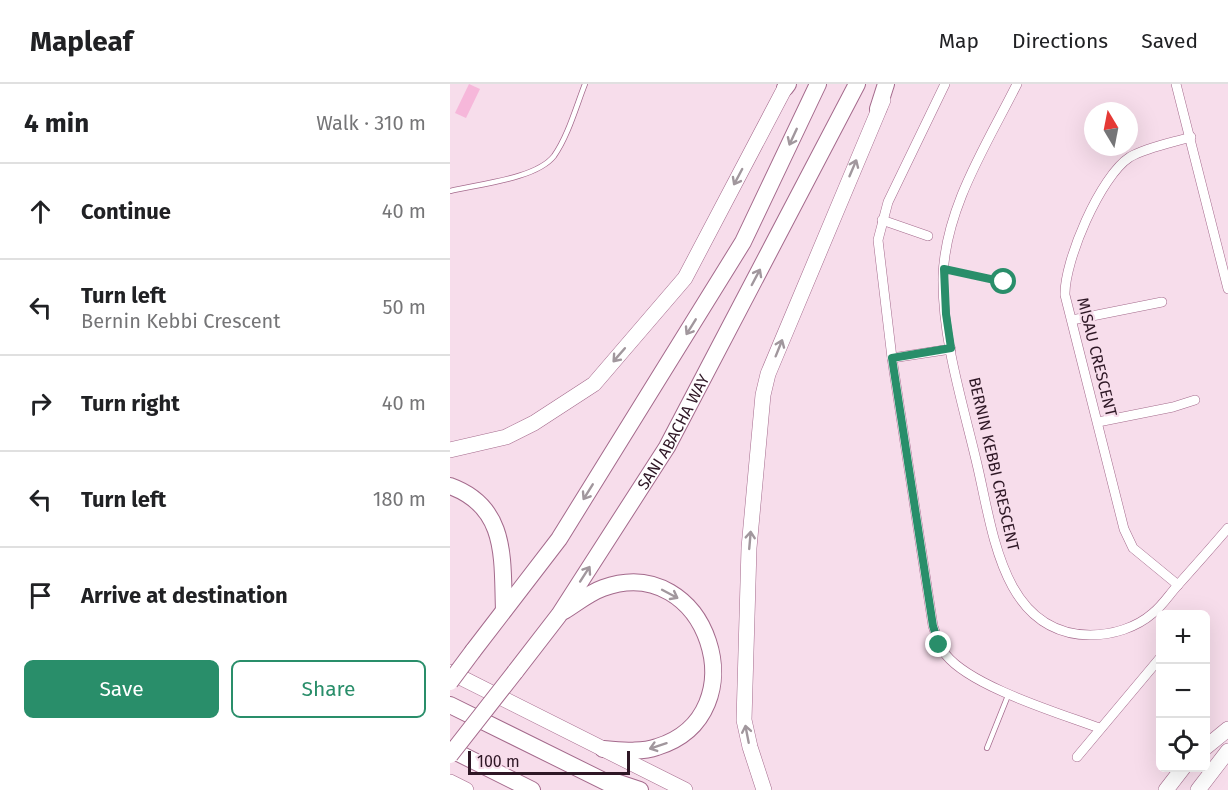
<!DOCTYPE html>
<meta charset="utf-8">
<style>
body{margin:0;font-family:"Fira Sans",sans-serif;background:#f6f6f6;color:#202124}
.controls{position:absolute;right:18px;bottom:18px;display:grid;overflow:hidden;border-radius:9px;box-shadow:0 6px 24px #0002}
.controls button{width:54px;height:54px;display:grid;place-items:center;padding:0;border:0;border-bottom:2px solid #e0e0e0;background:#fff;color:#202124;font:30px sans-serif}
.compass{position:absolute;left:634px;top:18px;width:54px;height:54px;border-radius:50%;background:#fff;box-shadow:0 6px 24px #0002;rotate:350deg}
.scale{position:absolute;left:18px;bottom:15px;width:162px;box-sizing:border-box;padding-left:6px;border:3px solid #2e1725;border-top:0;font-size:16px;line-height:21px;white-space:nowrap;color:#2e1725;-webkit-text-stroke:4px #f7ddeb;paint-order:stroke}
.stop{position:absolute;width:18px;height:18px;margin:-14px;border:4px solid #298e6a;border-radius:50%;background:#fff}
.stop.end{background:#298e6a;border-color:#fff;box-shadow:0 2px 6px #0008}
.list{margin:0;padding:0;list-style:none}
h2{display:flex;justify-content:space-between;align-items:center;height:78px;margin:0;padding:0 24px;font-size:26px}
h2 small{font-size:20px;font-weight:400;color:#757577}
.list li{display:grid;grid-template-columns:39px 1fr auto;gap:18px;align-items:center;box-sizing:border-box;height:96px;padding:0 24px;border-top:2px solid #e0e0e0}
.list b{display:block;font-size:22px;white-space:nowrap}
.list p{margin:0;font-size:20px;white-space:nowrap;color:#757577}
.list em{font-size:20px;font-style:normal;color:#757577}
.actions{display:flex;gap:12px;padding:18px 24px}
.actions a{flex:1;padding:14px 0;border:2px solid #298e6a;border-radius:9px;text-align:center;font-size:21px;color:#298e6a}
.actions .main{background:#298e6a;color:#fff}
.icon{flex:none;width:33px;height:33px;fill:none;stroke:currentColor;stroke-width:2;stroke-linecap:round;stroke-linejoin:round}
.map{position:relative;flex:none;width:778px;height:706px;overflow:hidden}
header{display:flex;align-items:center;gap:36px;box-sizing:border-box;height:84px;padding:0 30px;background:#fff;border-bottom:2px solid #e0e0e0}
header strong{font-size:28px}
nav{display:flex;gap:33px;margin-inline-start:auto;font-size:21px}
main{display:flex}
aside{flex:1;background:#fff}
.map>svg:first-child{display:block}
.building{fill:#f6b7da}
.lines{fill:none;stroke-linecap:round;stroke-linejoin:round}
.service-casing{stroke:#a46a8c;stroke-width:6}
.minor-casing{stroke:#a46a8c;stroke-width:10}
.primary-casing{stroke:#a46a8c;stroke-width:16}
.trunk-casing{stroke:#a46a8c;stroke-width:16}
.motorway-casing{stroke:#a46a8c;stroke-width:18}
.service{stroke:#fff;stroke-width:4.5}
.minor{stroke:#fff;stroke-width:9}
.primary{stroke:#fff;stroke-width:15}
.trunk{stroke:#fff;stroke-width:15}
.motorway{stroke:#fff;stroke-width:16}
.motorway-bridge-casing{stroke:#a46a8c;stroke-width:18;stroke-linecap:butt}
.motorway-bridge{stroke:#fff;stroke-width:16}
.oneway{stroke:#a1979d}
.route{stroke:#298e6a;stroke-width:8}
.labels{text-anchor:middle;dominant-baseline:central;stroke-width:4.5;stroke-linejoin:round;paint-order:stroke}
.street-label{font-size:16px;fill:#2e1725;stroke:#f7ddeb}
</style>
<header>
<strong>Mapleaf</strong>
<nav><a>Map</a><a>Directions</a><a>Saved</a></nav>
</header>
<main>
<aside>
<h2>4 min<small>Walk · 310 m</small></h2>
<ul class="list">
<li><svg class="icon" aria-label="ahead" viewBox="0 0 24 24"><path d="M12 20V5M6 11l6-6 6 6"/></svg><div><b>Continue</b></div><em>40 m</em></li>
<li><svg class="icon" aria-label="left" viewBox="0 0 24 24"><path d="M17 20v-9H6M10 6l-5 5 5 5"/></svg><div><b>Turn left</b><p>Bernin Kebbi Crescent</p></div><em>50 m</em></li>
<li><svg class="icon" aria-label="right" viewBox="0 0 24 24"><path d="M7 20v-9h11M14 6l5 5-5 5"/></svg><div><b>Turn right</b></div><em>40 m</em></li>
<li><svg class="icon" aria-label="left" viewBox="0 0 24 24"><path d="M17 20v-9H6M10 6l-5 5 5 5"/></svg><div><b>Turn left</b></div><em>180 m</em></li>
<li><svg class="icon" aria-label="arrive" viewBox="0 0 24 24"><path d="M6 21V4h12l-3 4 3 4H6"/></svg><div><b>Arrive at destination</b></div></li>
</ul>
<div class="actions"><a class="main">Save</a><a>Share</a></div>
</aside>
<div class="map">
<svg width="778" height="706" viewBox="0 0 778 706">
<rect width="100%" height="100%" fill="#f7ddeb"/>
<polygon class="building" points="19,0 30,5 16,34 5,29"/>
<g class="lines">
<defs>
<g id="service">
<path d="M0,107C28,100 86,95 104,72C118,52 126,23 135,0"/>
<polyline points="494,185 554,198"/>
<polyline points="537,664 559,609"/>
</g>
<g id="minor">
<path d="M495,0L438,118L428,156L442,274L483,542C487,553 489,563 496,571C522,603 609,629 649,644"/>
<path d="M567,0C537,60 495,124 493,193C492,255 513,320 527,380C543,447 552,550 640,551C662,551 686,544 703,529C712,522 719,511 727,502C744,483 761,464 778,444"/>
<polyline points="726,0 778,205"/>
<polyline points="432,136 478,152"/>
<polyline points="622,236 712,218"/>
<polyline points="442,274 501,265"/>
<polyline points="648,338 723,323 745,316"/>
<path d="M728,501L683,464L674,445L615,211C614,178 650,92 680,73C698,63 721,59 741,53"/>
<polyline points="627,673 710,574"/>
</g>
<polyline id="primary" points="748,706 778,667"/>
<g id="trunk">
<polyline points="0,366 56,353 84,339 144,300 235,194 337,0"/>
<polyline points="0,588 235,706"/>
<polyline points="756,663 778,645"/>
<polyline points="0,698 16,706"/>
<polyline points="314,706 300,663 294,636 299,464 313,311 318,290 433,16"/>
<polyline points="716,706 733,684"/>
</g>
<g id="motorway">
<polyline points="335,4 338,0"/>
<polyline points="428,25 436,0"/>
<path d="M0,402C58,423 52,475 54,526"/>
<path d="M114,527C127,519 139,509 153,504C257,466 311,631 207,663C190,669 170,666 153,665"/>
<polyline points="23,567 109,455 293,158 368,0"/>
<path id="s1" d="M65,588L109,531L217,363L407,0"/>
<polyline points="0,621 172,706"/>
<polyline points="0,665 82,706"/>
<polyline points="163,697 190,706"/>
</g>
</defs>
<use href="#service" class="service-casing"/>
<use href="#minor" class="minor-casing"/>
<use href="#primary" class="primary-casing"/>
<use href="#trunk" class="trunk-casing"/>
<use href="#motorway" class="motorway-casing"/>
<use href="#service" class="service"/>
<use href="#minor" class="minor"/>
<use href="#primary" class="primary"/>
<use href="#trunk" class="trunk"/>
<use href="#motorway" class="motorway"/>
<defs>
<g id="motorway-bridge">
<polyline points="0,598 23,567"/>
<polyline points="0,671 65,588"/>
</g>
</defs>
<use href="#motorway-bridge" class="motorway-bridge-casing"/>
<use href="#motorway-bridge" class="motorway-bridge"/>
</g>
<defs><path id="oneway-shaft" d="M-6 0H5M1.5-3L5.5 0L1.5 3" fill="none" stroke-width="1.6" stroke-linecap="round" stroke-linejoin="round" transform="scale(1.5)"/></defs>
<g class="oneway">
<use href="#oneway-shaft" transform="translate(343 53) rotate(115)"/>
<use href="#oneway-shaft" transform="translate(403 84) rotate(-67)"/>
<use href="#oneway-shaft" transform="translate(288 93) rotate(118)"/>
<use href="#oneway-shaft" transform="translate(306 193) rotate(-62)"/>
<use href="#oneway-shaft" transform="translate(241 243) rotate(122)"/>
<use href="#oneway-shaft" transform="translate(329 264) rotate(-68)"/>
<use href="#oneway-shaft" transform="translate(169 271) rotate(131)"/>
<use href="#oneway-shaft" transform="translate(138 408) rotate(122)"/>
<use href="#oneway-shaft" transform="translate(300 456) rotate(-85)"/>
<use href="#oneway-shaft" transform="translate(135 490) rotate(-57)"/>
<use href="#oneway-shaft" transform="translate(220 510) rotate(28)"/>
<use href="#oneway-shaft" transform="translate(297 650) rotate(-101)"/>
<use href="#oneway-shaft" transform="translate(208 662) rotate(162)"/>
</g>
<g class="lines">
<polyline class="route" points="489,561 483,542 442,274 501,264 496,230 494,185 554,198"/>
</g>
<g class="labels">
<g class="street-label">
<text transform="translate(647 273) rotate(76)">MISAU CRESCENT</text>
<text stroke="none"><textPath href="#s1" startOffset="288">SANI ABACHA WAY</textPath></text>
<text transform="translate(544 380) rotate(77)">BERNIN KEBBI CRESCENT</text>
</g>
</g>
</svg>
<div class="controls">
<button>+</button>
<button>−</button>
<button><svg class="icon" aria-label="locate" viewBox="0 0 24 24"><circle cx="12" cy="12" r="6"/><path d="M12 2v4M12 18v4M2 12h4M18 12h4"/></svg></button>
</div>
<svg class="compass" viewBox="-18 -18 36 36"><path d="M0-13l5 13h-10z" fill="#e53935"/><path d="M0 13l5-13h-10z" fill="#757577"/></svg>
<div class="scale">100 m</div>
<div class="stop" style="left:554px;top:198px"></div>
<div class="stop end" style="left:489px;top:561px"></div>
</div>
</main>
